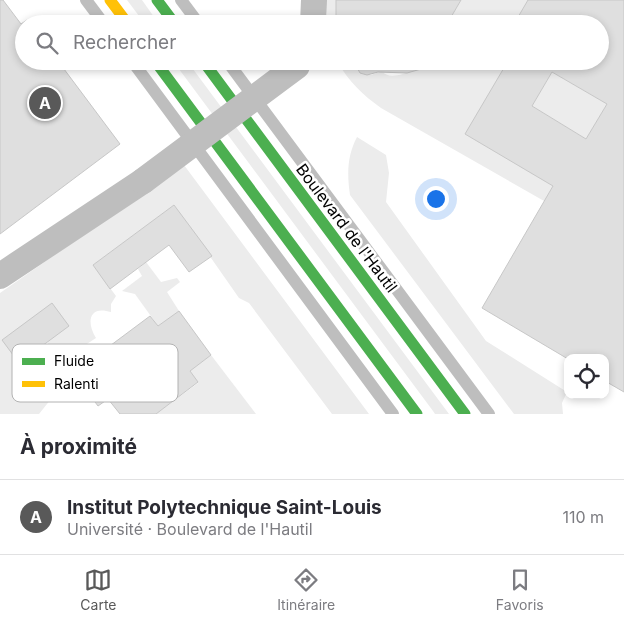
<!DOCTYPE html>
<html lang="fr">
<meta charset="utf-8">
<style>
body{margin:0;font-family:Inter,sans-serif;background:#f7f7f7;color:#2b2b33}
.controls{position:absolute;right:15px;bottom:15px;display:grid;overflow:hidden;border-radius:10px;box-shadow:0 2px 8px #0003}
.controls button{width:45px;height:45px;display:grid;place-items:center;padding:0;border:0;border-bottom:1px solid #e1e1e2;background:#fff;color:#2b2b33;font:25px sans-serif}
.you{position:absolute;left:435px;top:198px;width:18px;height:18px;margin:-12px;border:4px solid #fff;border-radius:50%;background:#1a73e8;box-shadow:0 0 0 8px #1a73e833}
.badge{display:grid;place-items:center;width:32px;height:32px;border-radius:50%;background:#595959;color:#fff;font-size:16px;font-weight:700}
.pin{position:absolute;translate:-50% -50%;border:2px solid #fff;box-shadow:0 1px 5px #0006}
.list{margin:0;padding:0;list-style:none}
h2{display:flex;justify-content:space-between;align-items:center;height:65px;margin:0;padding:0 20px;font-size:21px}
h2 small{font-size:16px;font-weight:400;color:#7c7c81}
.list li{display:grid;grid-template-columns:32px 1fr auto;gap:15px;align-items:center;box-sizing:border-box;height:75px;padding:0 20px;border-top:1px solid #e1e1e2}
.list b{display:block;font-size:19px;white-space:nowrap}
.list p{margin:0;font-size:16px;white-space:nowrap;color:#7c7c81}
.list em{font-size:16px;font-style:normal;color:#7c7c81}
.icon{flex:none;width:28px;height:28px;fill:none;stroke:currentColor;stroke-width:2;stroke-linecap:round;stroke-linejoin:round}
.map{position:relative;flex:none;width:624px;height:414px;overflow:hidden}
.search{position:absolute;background:#fff;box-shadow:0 2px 8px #0003;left:15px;right:15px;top:15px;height:55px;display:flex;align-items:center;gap:12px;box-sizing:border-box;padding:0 18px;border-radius:28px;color:#7c7c81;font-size:19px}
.sheet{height:140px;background:#fff}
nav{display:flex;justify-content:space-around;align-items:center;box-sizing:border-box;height:70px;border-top:1px solid #e1e1e2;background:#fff;font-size:14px;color:#7c7c81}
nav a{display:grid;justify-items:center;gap:2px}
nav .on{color:#595959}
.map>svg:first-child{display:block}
.green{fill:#ececec}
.building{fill:#dfdfdf;stroke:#c7c7c7;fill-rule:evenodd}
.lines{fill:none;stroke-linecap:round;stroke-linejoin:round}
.lane{stroke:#bebebe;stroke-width:12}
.street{stroke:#bebebe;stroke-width:26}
.fast{stroke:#4caf50;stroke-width:11}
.slow{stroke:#ffc107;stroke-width:11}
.street-bridge{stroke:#bebebe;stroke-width:26}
.labels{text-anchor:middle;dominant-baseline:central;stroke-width:5;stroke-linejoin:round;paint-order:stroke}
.street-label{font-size:16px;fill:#000;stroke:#fff}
.key{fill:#fff;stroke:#b2b2b2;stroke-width:1}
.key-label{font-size:14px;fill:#000}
</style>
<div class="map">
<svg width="624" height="414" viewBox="0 0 624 414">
<rect width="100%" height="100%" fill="#fff"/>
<g class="green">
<polygon points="127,0 142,0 159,24 145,24"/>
<polygon points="326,0 336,0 336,24 327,24"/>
<polygon points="461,0 528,0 526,24 447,24"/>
<polygon points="173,61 187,61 449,414 435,414 433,411"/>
<path d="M337,61H354L360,73L371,75L382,71C391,84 421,66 433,62C442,58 494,61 508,61L575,199L581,222L381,108C363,95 349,82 337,61Z"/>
<polygon points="552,72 607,104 586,139 532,106"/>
<path d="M357,137L386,155L389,173L386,202L486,341L567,392L562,403L563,414H514L350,195C347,174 347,156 357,137Z"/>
<path d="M184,165L369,414H332L249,303L239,298L174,205L93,265L116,296L111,304V312C89,305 86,322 96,338L64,359L60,360L47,342L40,347L54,364L66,373L67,379L39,414H0V293Z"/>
<polygon points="146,262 161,282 177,278 180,282 167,292 179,311 158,326 135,294 122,291 142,276 138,269"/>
<polygon points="211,355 256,414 156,414 198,383 190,371"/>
</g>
<g class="building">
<polygon points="0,0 3,0 21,24 27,20 30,24 24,24 24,61 58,61 120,144 0,234"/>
<polygon points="336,0 461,0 447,24 336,24"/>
<path d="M528,0H624V392L605,381V358L568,359L482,308L553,186L465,134L508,61H600V24H514ZM552,72L607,104L586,139L532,106Z"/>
<polygon points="425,61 421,69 407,73 378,72 367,75 360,73 354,62"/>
<polygon points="174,205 212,256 189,272 169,245 110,289 93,265"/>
<polygon points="52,303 69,326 19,363 2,340"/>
<polygon points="179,311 211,355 190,371 198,382 156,414 120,414 108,399 98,406 81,383 103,367 95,357 150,316 158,326"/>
</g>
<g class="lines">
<g class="lane">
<polyline points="86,0 104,24"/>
<polyline points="181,0 199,24"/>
<polyline points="132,61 393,414"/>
<polyline points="227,61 489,414"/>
</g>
<g class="street">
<polyline points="313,24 314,0"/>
<polyline points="0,276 143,181"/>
</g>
<g class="fast">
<polyline points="157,0 175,24"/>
<polyline points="155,61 417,414"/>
<polyline points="203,61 465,414"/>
</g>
<polyline class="slow" points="110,0 128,24"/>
<polyline class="street-bridge" points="143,181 297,66"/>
</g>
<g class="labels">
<g class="street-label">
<text transform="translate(347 228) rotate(53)">Boulevard de l'Hautil</text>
</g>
</g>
<rect x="12" y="344" width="166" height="58" rx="8" class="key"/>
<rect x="22" y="358" width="23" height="7" fill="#4caf50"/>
<rect x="22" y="381" width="23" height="6" fill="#ffc107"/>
<g class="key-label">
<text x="54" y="366">Fluide</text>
<text x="54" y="389">Ralenti</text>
</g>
</svg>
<div class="controls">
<button><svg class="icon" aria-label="locate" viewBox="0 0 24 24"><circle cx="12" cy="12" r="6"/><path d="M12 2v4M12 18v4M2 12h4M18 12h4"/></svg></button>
</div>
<div class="you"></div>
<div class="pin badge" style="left:45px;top:103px">A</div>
<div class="search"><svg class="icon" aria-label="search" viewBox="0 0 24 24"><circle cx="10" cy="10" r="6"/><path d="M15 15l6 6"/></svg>Rechercher</div>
</div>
<section class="sheet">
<h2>À proximité<small></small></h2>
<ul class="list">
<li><span class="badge">A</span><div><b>Institut Polytechnique Saint-Louis</b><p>Université · Boulevard de l'Hautil</p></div><em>110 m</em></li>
</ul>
</section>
<nav>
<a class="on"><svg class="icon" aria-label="map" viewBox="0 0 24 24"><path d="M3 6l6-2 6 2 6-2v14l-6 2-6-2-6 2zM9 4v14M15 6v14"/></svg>Carte</a>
<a><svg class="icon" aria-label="directions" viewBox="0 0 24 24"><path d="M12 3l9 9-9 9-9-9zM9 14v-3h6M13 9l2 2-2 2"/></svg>Itinéraire</a>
<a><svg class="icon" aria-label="saved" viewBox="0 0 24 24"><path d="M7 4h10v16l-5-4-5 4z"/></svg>Favoris</a>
</nav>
